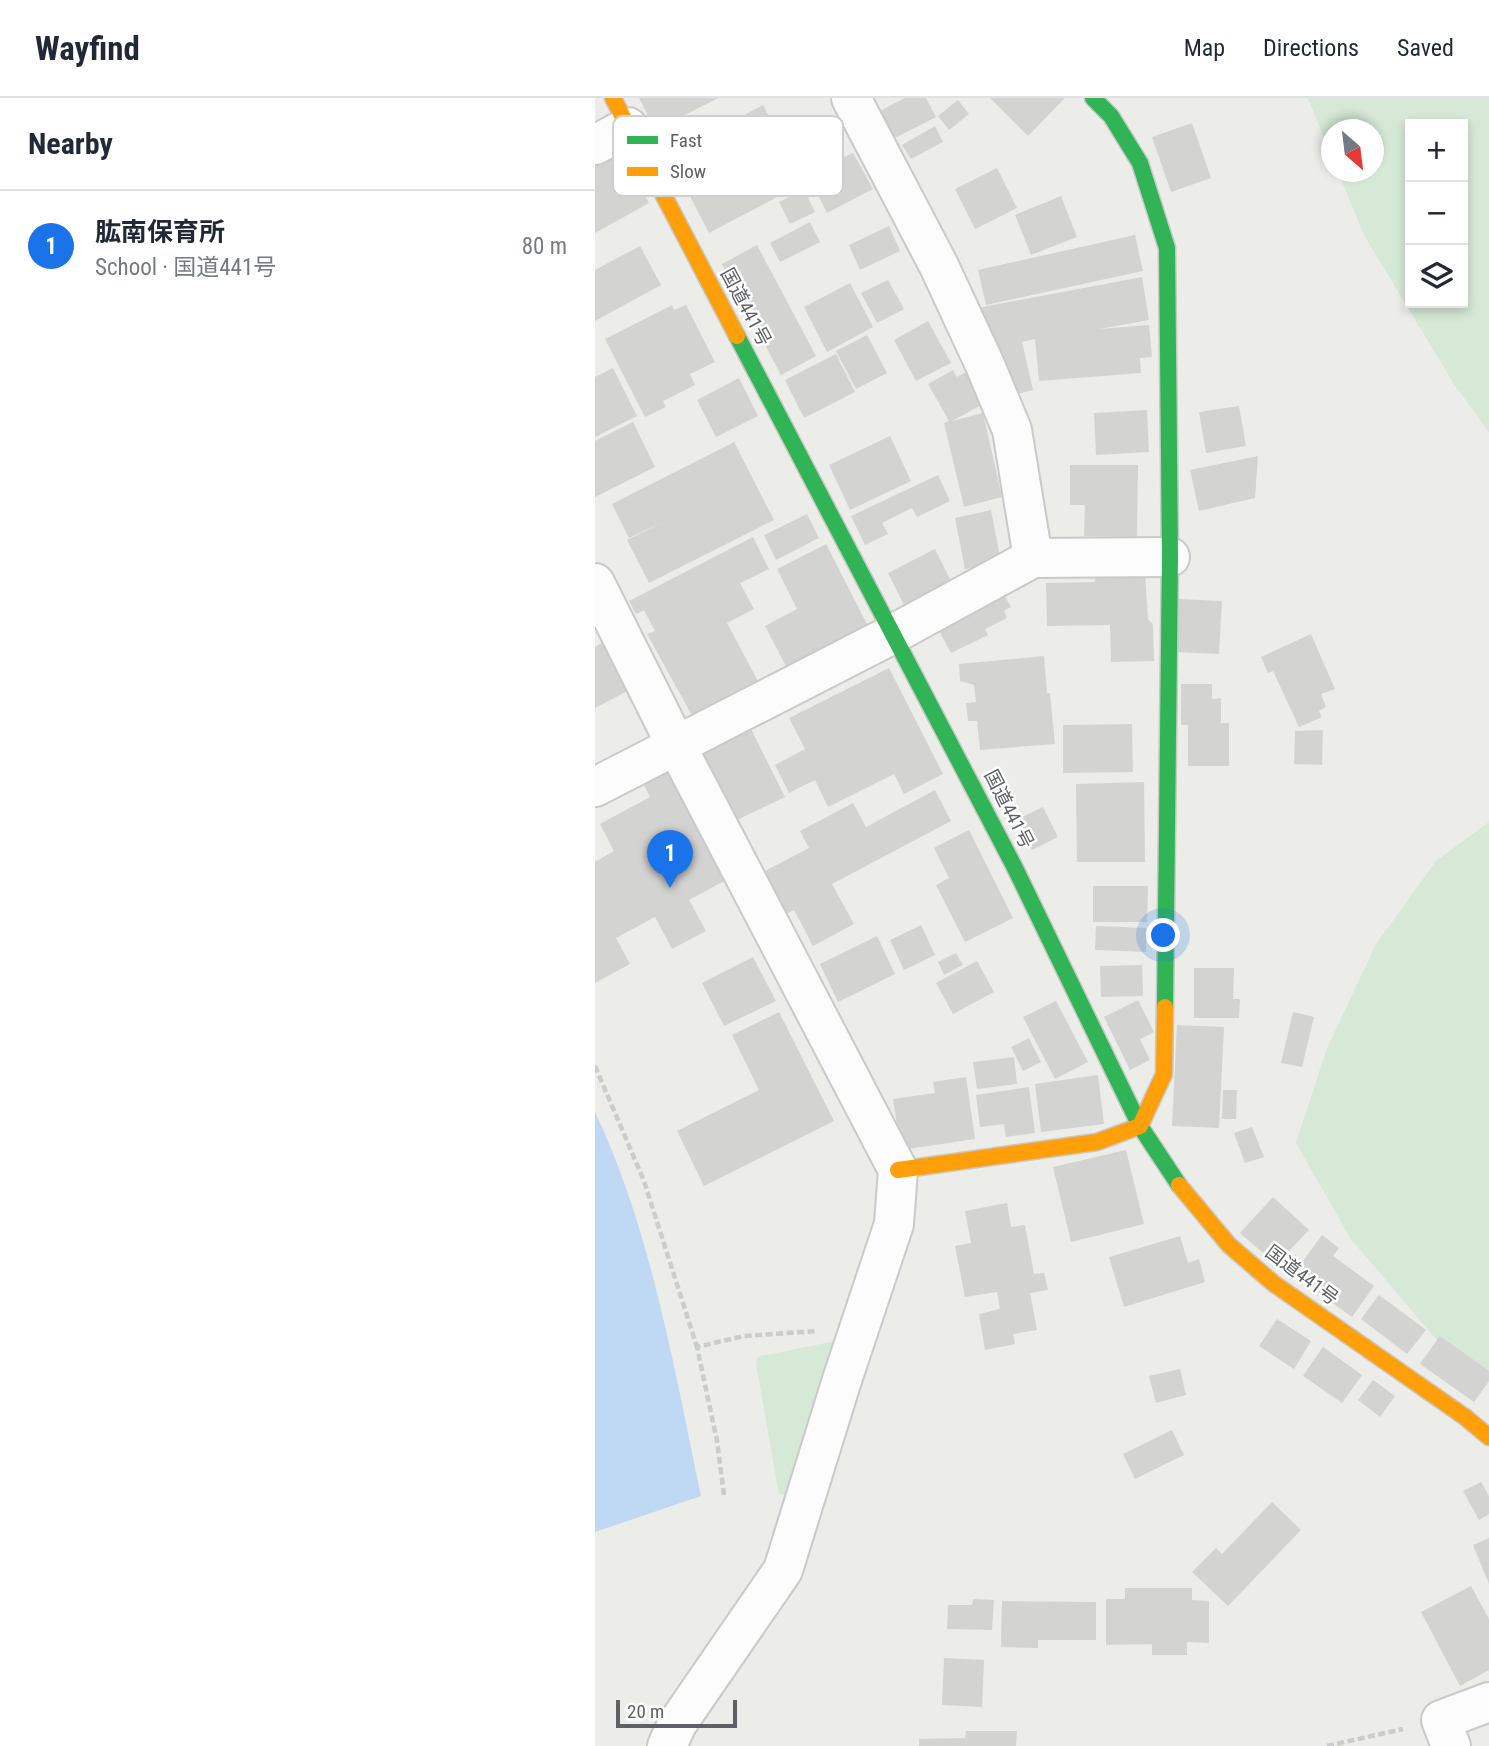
<!DOCTYPE html>
<meta charset="utf-8">
<style>
body{margin:0;font-family:"Roboto Condensed","Noto Sans JP",sans-serif;background:#f2f2f3;color:#1f2937}
.controls{position:absolute;right:21px;top:21px;display:grid;overflow:hidden;border-radius:0px;box-shadow:0 4px 10px #0003}
.controls button{width:63px;height:63px;display:grid;place-items:center;padding:0;border:0;border-bottom:2px solid #e0e1e3;background:#fff;color:#1f2937;font:35px sans-serif}
.compass{position:absolute;left:726px;top:21px;width:63px;height:63px;border-radius:50%;background:#fff;box-shadow:0 4px 10px #0003;rotate:152deg}
.scale{position:absolute;left:21px;bottom:18px;width:121px;box-sizing:border-box;padding-left:7px;border:4px solid #5d6065;border-top:0;font-size:19px;line-height:24px;white-space:nowrap;color:#5d6065;-webkit-text-stroke:5px #fff;paint-order:stroke}
.you{position:absolute;left:569px;top:838px;width:24px;height:24px;margin:-18px;border:5px solid #fff;border-radius:50%;background:#1a73e8;box-shadow:0 0 0 10px #1a73e833}
.badge{display:grid;place-items:center;width:46px;height:46px;border-radius:50%;background:#1a73e8;color:#fff;font-size:23px;font-weight:700}
.pin{position:absolute;translate:-50% -58px;filter:drop-shadow(0 2px 4px #0008)}
.pin::after{content:'';position:absolute;top:37px;width:24px;height:21px;background:inherit;clip-path:polygon(0 0,100% 0,50% 100%)}
.list{margin:0;padding:0;list-style:none}
h2{display:flex;justify-content:space-between;align-items:center;height:91px;margin:0;padding:0 28px;font-size:30px}
h2 small{font-size:23px;font-weight:400;color:#747a83}
.list li{display:grid;grid-template-columns:46px 1fr auto;gap:21px;align-items:center;box-sizing:border-box;height:112px;padding:0 28px;border-top:2px solid #e0e1e3}
.list b{display:block;font-size:26px;white-space:nowrap}
.list p{margin:0;font-size:23px;white-space:nowrap;color:#747a83}
.list em{font-size:23px;font-style:normal;color:#747a83}
.icon{flex:none;width:38px;height:38px;fill:none;stroke:currentColor;stroke-width:2;stroke-linecap:round;stroke-linejoin:round}
.map{position:relative;flex:none;width:894px;height:1648px;overflow:hidden}
header{display:flex;align-items:center;gap:42px;box-sizing:border-box;height:98px;padding:0 35px;background:#fff;border-bottom:2px solid #e0e1e3}
header strong{font-size:33px}
nav{display:flex;gap:38px;margin-inline-start:auto;font-size:24px}
main{display:flex}
aside{flex:1;background:#fff}
.map>svg:first-child{display:block}
.green{fill:#d6e8d6;fill-rule:evenodd}
.water{fill:#bfd8f3}
.building{fill:#d3d3d1}
.lines{fill:none;stroke-linecap:round;stroke-linejoin:round}
.street-casing{stroke:#c9cac9;stroke-width:42}
.fast-casing{stroke:#c8c8c8;stroke-width:19}
.slow-casing{stroke:#c8c8c8;stroke-width:19}
.path{stroke:#c9cdcb;stroke-width:4.5;stroke-dasharray:7 3.5;stroke-linecap:butt}
.street{stroke:#fcfcfc;stroke-width:38}
.fast{stroke:#30b455;stroke-width:16}
.slow{stroke:#ff9f0a;stroke-width:16}
.labels{text-anchor:middle;dominant-baseline:central;stroke-width:5;stroke-linejoin:round;paint-order:stroke}
.street-label{font-size:19px;fill:#5d6065;stroke:#fff}
.key{fill:#fff;stroke:#cecfd1;stroke-width:2}
.key-label{font-size:19px;fill:#5d6065}
</style>
<header>
<strong>Wayfind</strong>
<nav><a>Map</a><a>Directions</a><a>Saved</a></nav>
</header>
<main>
<aside>
<h2>Nearby<small></small></h2>
<ul class="list">
<li><span class="badge">1</span><div><b>肱南保育所</b><p>School · 国道441号</p></div><em>80 m</em></li>
</ul>
</aside>
<div class="map">
<svg width="894" height="1648" viewBox="0 0 894 1648">
<rect width="100%" height="100%" fill="#ecece8"/>
<g class="green">
<path d="M713,0H894V334L859,286L769,137L743,74H778V32H736V57ZM815,26H868V205H815Z"/>
<polygon points="894,724 894,1280 848,1249 756,1141 701,1045 731,953 780,848 841,763"/>
<polygon points="245,1242 204,1397 184,1396 161,1266 162,1259"/>
</g>
<path class="water" d="M0,1014C56,1132 79,1270 106,1398L0,1434Z"/>
<g class="building">
<polygon points="44,0 123,0 88,18 100,43 168,7 209,85 114,135"/>
<polygon points="310,0 331,0 341,19 288,46 273,19"/>
<polygon points="395,0 470,0 433,38"/>
<polygon points="363,2 374,16 354,32 343,18"/>
<polygon points="597,25 616,80 576,94 557,39"/>
<polygon points="340,28 348,44 316,61 307,47"/>
<polygon points="23,48 54,105 0,135 0,60"/>
<polygon points="258,55 278,91 232,115 212,75"/>
<polygon points="402,70 422,110 380,131 360,91"/>
<polygon points="209,92 220,114 195,126 184,104"/>
<polygon points="466,98 482,139 436,157 420,117"/>
<polygon points="215,124 225,144 185,164 175,145"/>
<polygon points="294,128 305,153 265,172 254,147"/>
<polygon points="540,137 548,173 391,207 383,172"/>
<polygon points="162,147 221,258 186,277 127,166"/>
<polygon points="45,148 66,187 0,223 0,172"/>
<polygon points="547,179 554,222 505,231 554,227 557,259 545,260 546,275 444,283 440,241 427,244 438,292 401,301 382,210"/>
<polygon points="293,182 309,211 282,225 266,195"/>
<polygon points="255,185 278,229 232,254 209,209"/>
<polygon points="77,207 79,212 91,207 120,264 95,276 100,287 68,303 71,309 50,319 10,241"/>
<polygon points="333,223 356,265 321,283 299,242"/>
<polygon points="272,237 292,275 261,291 241,253"/>
<polygon points="241,256 260,294 209,320 190,282"/>
<polygon points="18,270 42,318 0,339 0,279"/>
<polygon points="358,272 362,279 375,272 392,304 357,323 388,315 407,399 369,409 349,325 354,323 333,286"/>
<polygon points="144,280 163,318 121,339 102,302"/>
<polygon points="644,308 651,348 611,355 604,314"/>
<polygon points="552,312 554,354 501,357 499,315"/>
<polygon points="38,324 60,369 0,399 0,343"/>
<polygon points="295,338 316,383 255,412 234,367"/>
<polygon points="139,344 179,422 54,485 32,442 70,423 34,440 17,406"/>
<polygon points="663,358 660,400 604,413 595,372"/>
<polygon points="475,367 543,367 542,439 489,438 490,407 475,407"/>
<polygon points="343,377 355,403 322,419 317,410 287,425 293,436 270,447 256,418"/>
<polygon points="396,412 406,464 370,471 360,420"/>
<polygon points="212,416 224,440 181,462 169,437"/>
<polygon points="158,439 174,471 145,485 159,511 132,525 165,587 100,623 52,536 60,533 49,512 41,516 34,503"/>
<polygon points="231,446 273,528 192,570 170,528 202,511 182,471"/>
<polygon points="340,451 357,485 310,509 293,475"/>
<polygon points="550,475 553,521 558,527 559,563 516,564 515,527 452,528 451,485 499,484 501,478"/>
<polygon points="408,495 416,509 409,513 412,520 390,531 393,537 356,555 342,529"/>
<polygon points="584,501 627,503 624,556 581,554"/>
<polygon points="716,536 740,591 726,596 731,609 724,613 727,619 704,629 678,573 673,575 666,559"/>
<polygon points="12,542 38,590 0,610 0,549"/>
<polygon points="449,558 452,595 455,595 460,646 385,652 382,623 373,623 371,605 381,604 379,587 365,583 364,566"/>
<polygon points="294,570 348,676 309,696 299,676 233,709 220,682 194,695 180,667 210,651 194,620"/>
<polygon points="586,586 617,586 617,601 626,600 626,625 634,625 634,668 593,668 593,627 586,627"/>
<polygon points="537,626 538,674 468,675 468,627"/>
<polygon points="156,631 190,699 140,723 107,655"/>
<polygon points="728,632 727,667 699,666 700,633"/>
<polygon points="75,669 135,780 94,802 111,833 77,851 60,819 21,840 35,866 0,885 0,764 19,753 5,726 55,699 47,683"/>
<polygon points="549,684 550,764 482,764 481,686"/>
<polygon points="340,692 356,723 237,786 259,826 218,848 199,812 187,818 164,776 214,750 205,733 258,705 271,729"/>
<polygon points="448,709 463,739 437,752 421,722"/>
<polygon points="374,732 418,820 370,844 341,787 354,780 339,750"/>
<polygon points="498,788 553,788 552,824 498,824"/>
<polygon points="326,827 340,857 309,872 295,842"/>
<polygon points="501,828 551,830 551,854 500,852"/>
<polygon points="282,838 300,876 243,904 225,866"/>
<polygon points="361,855 368,867 349,877 343,864"/>
<polygon points="158,859 181,903 129,928 107,885"/>
<polygon points="382,863 399,894 358,916 341,885"/>
<polygon points="547,867 548,898 506,899 505,868"/>
<polygon points="599,870 639,870 638,901 645,901 644,920 599,920"/>
<polygon points="543,902 559,934 545,941 555,962 535,972 509,919"/>
<polygon points="461,903 493,964 460,981 428,919"/>
<polygon points="184,914 239,1023 109,1088 82,1033 164,992 137,937"/>
<polygon points="698,914 719,919 707,969 686,965"/>
<polygon points="582,927 629,929 624,1030 577,1028"/>
<polygon points="434,940 446,964 428,973 416,949"/>
<polygon points="419,959 422,986 382,991 378,964"/>
<polygon points="503,977 509,1026 446,1034 440,986"/>
<polygon points="371,979 380,1041 306,1052 298,1001 340,995 338,984"/>
<polygon points="434,989 440,1035 411,1039 409,1026 385,1029 381,997"/>
<polygon points="628,992 642,992 641,1021 627,1021"/>
<polygon points="657,1029 669,1059 650,1065 639,1035"/>
<polygon points="531,1052 549,1126 476,1144 458,1069"/>
<polygon points="678,1099 714,1132 692,1155 679,1143 668,1155 645,1135"/>
<polygon points="412,1105 416,1129 430,1127 439,1176 449,1175 453,1192 435,1195 442,1232 418,1236 420,1246 390,1252 384,1216 405,1211 402,1194 370,1199 360,1148 376,1145 370,1113"/>
<polygon points="727,1137 744,1150 738,1158 779,1188 757,1219 690,1170 700,1157 708,1163"/>
<polygon points="585,1138 593,1165 604,1161 610,1184 529,1209 514,1159"/>
<polygon points="784,1197 831,1232 812,1256 766,1221"/>
<polygon points="682,1221 716,1243 699,1271 664,1248"/>
<polygon points="845,1238 894,1273 894,1283 879,1304 825,1266"/>
<polygon points="728,1249 767,1277 747,1305 708,1278"/>
<polygon points="585,1271 591,1297 561,1305 554,1278"/>
<polygon points="778,1282 800,1298 785,1319 763,1302"/>
<polygon points="577,1332 589,1357 540,1381 528,1356"/>
<polygon points="886,1384 894,1398 894,1416 884,1422 868,1393"/>
<polygon points="677,1404 706,1432 633,1508 597,1474 621,1450 627,1456"/>
<polygon points="894,1440 894,1486 878,1447"/>
<polygon points="876,1488 894,1521 894,1572 865,1588 826,1514"/>
<polygon points="530,1490 597,1490 597,1502 614,1503 614,1545 592,1544 592,1557 557,1557 557,1546 511,1547 511,1501 530,1501"/>
<polygon points="378,1501 399,1502 397,1532 352,1531 353,1507 377,1507"/>
<polygon points="407,1503 501,1504 501,1542 443,1542 443,1550 406,1549"/>
<polygon points="349,1560 389,1562 387,1609 347,1607"/>
<polygon points="371,1633 422,1633 421,1648 324,1648 324,1641 370,1640"/>
</g>
<g class="lines">
<defs>
<g id="street">
<polyline points="256,0 344,168 390,267 417,332 438,460"/>
<polyline points="0,47 33,29"/>
<polyline points="0,485 81,647 303,1072 299,1126 246,1285 188,1472 82,1626 72,1648"/>
<polyline points="0,689 300,535 438,460 575,459"/>
<polyline points="856,1648 846,1622 894,1604"/>
</g>
<g id="fast">
<polyline points="498,0 516,18 545,65 572,150 575,459 570,909"/>
<polyline points="142,238 419,768 545,1028 584,1087"/>
</g>
<g id="slow">
<polyline points="18,0 142,238"/>
<polyline points="303,1072 502,1044 545,1028 569,976 570,909"/>
<polyline points="584,1087 634,1147 678,1185 870,1319 894,1339"/>
</g>
</defs>
<use href="#street" class="street-casing"/>
<use href="#fast" class="fast-casing"/>
<use href="#slow" class="slow-casing"/>
<g class="path">
<polyline points="0,968 49,1083 102,1249"/>
<polyline points="129,1397 122,1343 102,1249 149,1238 222,1233"/>
<polyline points="732,1648 808,1631"/>
</g>
<use href="#street" class="street"/>
<use href="#fast" class="fast"/>
<use href="#slow" class="slow"/>
</g>
<g class="labels">
<g class="street-label">
<text transform="translate(151 209) rotate(62)">国道441号</text>
<text transform="translate(414 711) rotate(63)">国道441号</text>
<text transform="translate(707 1177) rotate(37)">国道441号</text>
</g>
</g>
<rect x="18" y="18" width="230" height="80" rx="10" class="key"/>
<rect x="32" y="38" width="31" height="8" fill="#30b455"/>
<rect x="32" y="69" width="31" height="9" fill="#ff9f0a"/>
<g class="key-label">
<text x="75" y="49">Fast</text>
<text x="75" y="80">Slow</text>
</g>
</svg>
<div class="controls">
<button>+</button>
<button>−</button>
<button><svg class="icon" aria-label="layers" viewBox="0 0 24 24"><path d="M12 4l9 5-9 5-9-5zM3 14l9 5 9-5"/></svg></button>
</div>
<svg class="compass" viewBox="-18 -18 36 36"><path d="M0-13l5 13h-10z" fill="#e53935"/><path d="M0 13l5-13h-10z" fill="#747a83"/></svg>
<div class="scale">20 m</div>
<div class="you"></div>
<div class="pin badge" style="left:75px;top:790px">1</div>
</div>
</main>
